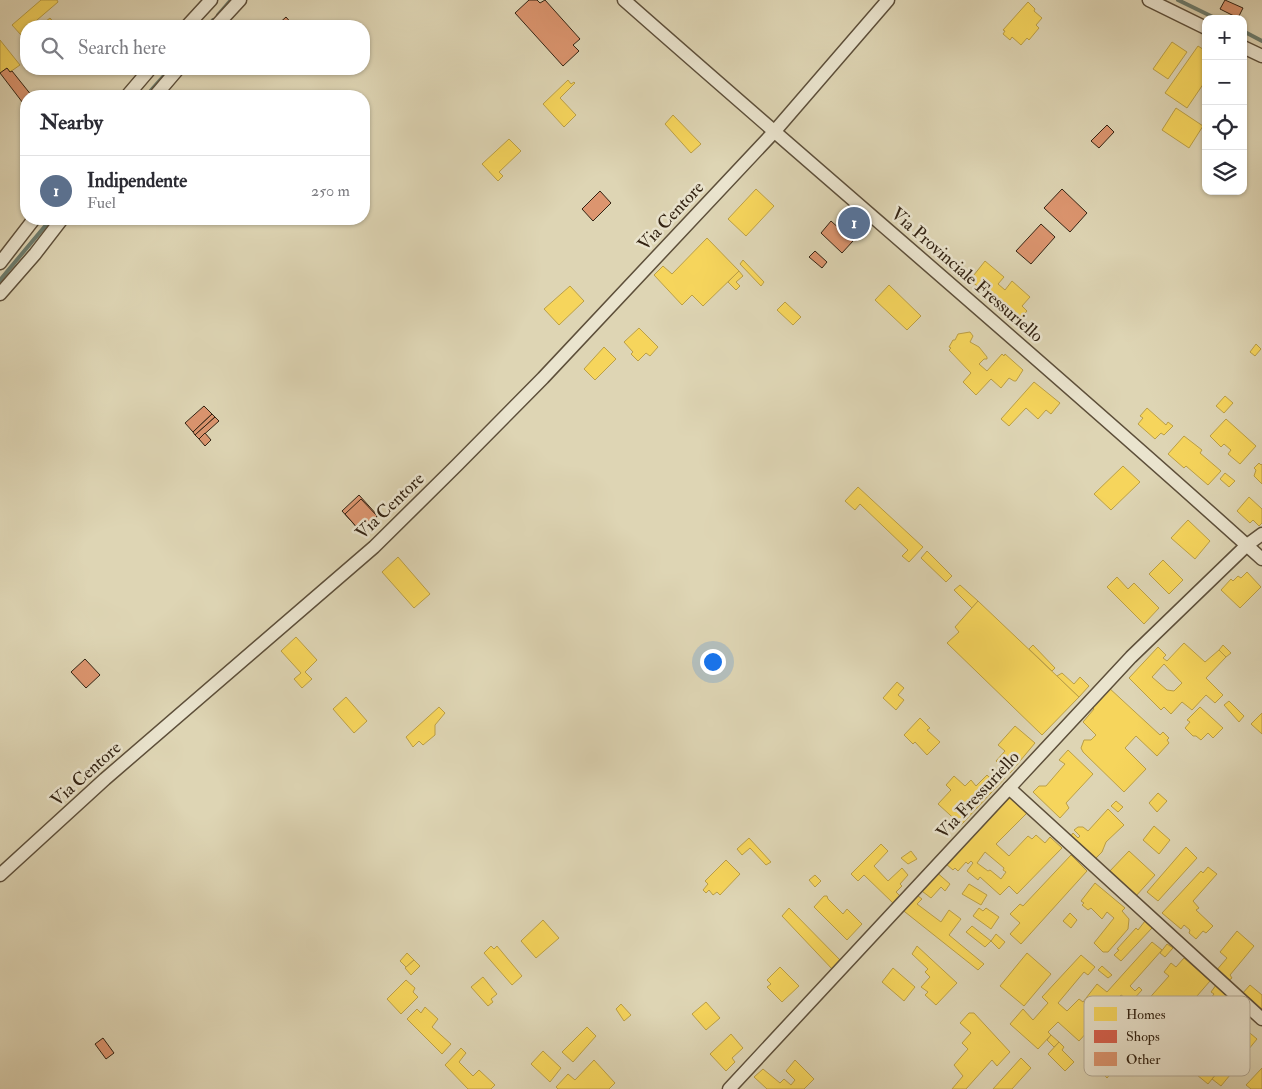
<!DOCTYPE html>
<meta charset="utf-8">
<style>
body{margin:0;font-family:"IM FELL Double Pica",serif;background:#f2f2f3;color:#2b2b33}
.controls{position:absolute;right:15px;top:15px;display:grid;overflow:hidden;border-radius:10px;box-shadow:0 1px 4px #0004}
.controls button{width:45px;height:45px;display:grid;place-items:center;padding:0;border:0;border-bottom:1px solid #e1e1e2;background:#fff;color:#2b2b33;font:25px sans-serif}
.you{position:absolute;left:712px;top:661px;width:18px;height:18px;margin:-12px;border:4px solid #fff;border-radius:50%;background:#1a73e8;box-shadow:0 0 0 8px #1a73e833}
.badge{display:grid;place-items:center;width:32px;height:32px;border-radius:50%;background:#2563eb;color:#fff;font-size:16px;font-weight:700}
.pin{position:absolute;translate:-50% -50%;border:2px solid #fff;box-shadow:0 1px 5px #0006}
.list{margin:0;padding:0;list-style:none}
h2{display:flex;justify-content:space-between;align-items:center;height:65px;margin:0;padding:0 20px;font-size:21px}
h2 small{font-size:16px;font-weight:400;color:#7c7c81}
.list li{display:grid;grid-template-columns:32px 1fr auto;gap:15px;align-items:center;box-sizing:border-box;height:70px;padding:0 20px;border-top:1px solid #e1e1e2}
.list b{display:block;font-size:19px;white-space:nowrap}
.list p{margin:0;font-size:16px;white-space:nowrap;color:#7c7c81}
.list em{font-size:16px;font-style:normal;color:#7c7c81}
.icon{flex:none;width:28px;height:28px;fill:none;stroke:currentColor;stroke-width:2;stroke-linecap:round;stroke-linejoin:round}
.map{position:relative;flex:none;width:1262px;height:1089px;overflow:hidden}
.search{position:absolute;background:#fff;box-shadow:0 1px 4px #0004;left:20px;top:20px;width:350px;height:55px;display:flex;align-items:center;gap:12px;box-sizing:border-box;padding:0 18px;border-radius:20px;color:#7c7c81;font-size:19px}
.panel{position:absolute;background:#fff;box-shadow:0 1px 4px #0004;left:20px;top:90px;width:350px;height:135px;border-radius:20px}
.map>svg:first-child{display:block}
.homes{fill:#f6d55c;stroke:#bb9f46;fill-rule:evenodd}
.shops{fill:#d6604d;stroke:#a54d3b}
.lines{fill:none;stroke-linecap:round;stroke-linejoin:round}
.stream{stroke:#6c7d6f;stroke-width:4}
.building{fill:#dc956f;stroke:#322212}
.minor-casing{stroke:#5d4f3a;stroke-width:15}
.minor{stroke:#eae4ce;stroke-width:12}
.labels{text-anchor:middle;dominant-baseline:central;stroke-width:5;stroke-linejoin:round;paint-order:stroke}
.street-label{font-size:18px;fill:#322212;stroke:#eae4ce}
.key{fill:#eae4ce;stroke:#b3aa96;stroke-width:1}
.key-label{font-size:14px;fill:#322212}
</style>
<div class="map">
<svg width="1262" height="1089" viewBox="0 0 1262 1089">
<rect width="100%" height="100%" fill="#ded5b4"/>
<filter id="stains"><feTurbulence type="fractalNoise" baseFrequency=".004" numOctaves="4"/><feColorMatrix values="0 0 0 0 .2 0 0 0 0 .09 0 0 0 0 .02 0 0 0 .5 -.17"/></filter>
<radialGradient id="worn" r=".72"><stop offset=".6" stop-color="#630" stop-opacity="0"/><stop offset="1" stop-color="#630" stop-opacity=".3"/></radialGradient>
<g class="homes">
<polygon points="41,0 57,0 58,2 30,26 26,26 26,30 21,35 12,25"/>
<polygon points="1028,2 1035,9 1034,11 1042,18 1036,25 1039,28 1029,40 1027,38 1021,45 1012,37 1010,40 1003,34 1005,31 1003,30"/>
<polygon points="50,18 55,24 52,26 42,26 41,25"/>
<polygon points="0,40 20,65 10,72 7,68 0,73"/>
<polygon points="1172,42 1187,52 1168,79 1153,69"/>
<polygon points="1198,46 1206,51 1206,80 1187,108 1165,93"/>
<polygon points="568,80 571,84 574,82 575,83 560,98 576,115 564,127 543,104"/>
<polygon points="1176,108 1203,126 1189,148 1162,130"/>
<polygon points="673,115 701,144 691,153 665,124"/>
<polygon points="509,139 521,151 499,172 503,176 498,181 482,164"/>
<polygon points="756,189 774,206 746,236 728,219"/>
<polygon points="707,238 739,271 703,306 692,295 682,305 654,275 663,266 672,274"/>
<polygon points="743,260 764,282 761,286 740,264"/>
<polygon points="985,261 1004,277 998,284 1005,290 1012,281 1030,297 1022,306 1027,311 1020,319 1011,311 1009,312 970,280"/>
<polygon points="739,271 743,276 736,282 740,286 736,290 728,282"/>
<polygon points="889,285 921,316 907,330 875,300"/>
<polygon points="570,286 584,301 559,325 544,309"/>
<polygon points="785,302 801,317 793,325 777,310"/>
<polygon points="639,328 658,347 650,356 646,353 638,361 631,354 633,352 624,342"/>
<polygon points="970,332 973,336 970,342 979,347 987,357 987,359 984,359 979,364 987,371 1002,354 1004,356 1005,354 1023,370 1016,381 1014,381 1009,378 1001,388 991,379 976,395 963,382 971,373 949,350 951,348 949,347 953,340 955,340 958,334"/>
<polygon points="1256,344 1261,349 1255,356 1250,352"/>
<polygon points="604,347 616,359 595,380 584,369"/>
<polygon points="1034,382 1060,403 1051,414 1046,410 1038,419 1026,408 1009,426 1001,419"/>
<polygon points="1225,396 1233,403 1224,413 1216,406"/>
<polygon points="1147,408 1166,425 1168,422 1173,426 1164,435 1161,433 1155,439 1138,424 1143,418 1140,416"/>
<polygon points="1226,419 1256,446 1240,464 1228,454 1231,450 1224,444 1221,447 1210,436"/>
<polygon points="1184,436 1202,450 1200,453 1221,471 1208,485 1186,466 1184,468 1168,454"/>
<polygon points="1259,463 1261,465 1262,464 1262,484 1254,476 1256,470 1254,468"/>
<polygon points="1123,466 1140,482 1111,510 1094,494"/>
<polygon points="1225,473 1235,481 1229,487 1220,479"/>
<polygon points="858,487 923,547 909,562 902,556 908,550 860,504 855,510 845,501"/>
<polygon points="1249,497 1262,509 1262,523 1259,526 1253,520 1250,523 1237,511"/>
<polygon points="1188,520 1210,541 1195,559 1171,538"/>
<polygon points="927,551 952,576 946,582 921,558"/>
<polygon points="398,557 430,594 414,608 382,572"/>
<polygon points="1163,560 1183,580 1169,594 1149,574"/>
<polygon points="1247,572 1261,587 1240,608 1221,590 1231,579 1233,581 1238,576 1241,578"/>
<polygon points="1117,577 1128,589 1134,583 1159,608 1144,624 1107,587"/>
<polygon points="960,585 978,601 972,608 954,590"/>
<polygon points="978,601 1079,697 1042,735 947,643 959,632 955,627"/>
<polygon points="296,637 317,660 305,672 312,679 302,688 294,679 301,673 281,651"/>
<path d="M1184,643L1205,662L1219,650L1226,657L1206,678L1223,695L1215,703L1206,695L1192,710L1182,702L1171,714L1164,707L1161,710L1129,678L1158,647L1166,655L1163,658L1167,661ZM1164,664L1182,683L1174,691L1167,690L1152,677Z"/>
<polygon points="1033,645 1055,668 1052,671 1029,649"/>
<polygon points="1223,645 1231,653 1226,657 1219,650"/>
<polygon points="1062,673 1074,684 1080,677 1089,686 1079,697 1057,676"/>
<polygon points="897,682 904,688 898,695 904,700 896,710 883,698"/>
<polygon points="1108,687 1160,735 1163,732 1169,738 1167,740 1169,743 1157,756 1136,736 1125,748 1146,769 1124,792 1083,752 1081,748 1084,740 1091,740 1096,735 1083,722 1094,709 1090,705"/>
<polygon points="346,697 367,721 354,733 333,709"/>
<polygon points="1229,701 1244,716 1239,722 1224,705"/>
<polygon points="439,707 445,713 435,725 435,735 423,745 419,741 413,747 406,737"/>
<polygon points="1200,707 1223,728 1213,738 1208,733 1201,740 1196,736 1193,736 1185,728 1190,722 1187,720"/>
<polygon points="1262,713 1262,734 1251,724"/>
<polygon points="920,718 930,728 927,730 940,742 927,755 915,742 913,744 904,735"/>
<polygon points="1015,726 1035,743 1010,773 996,761 1005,751 998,745"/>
<polygon points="1068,750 1093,774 1066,803 1069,808 1060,818 1033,792 1039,786 1046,786 1065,764 1059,760"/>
<polygon points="994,772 998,775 1000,774 1005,778 961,825 938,804 951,790 946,785 954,776 965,786 971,780 976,786 987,775 989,777"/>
<polygon points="1158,793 1167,801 1157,812 1149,803"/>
<path d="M1009,796L1028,812L996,844L1009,856L1028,836L1032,839L1036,835L1045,843L1050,837L1062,848L1017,894L1009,886L1000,895L980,877L978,880L967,871L973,863L971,861L968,864L966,862L958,871L955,868L953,870L946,864ZM985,852L1004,868L1003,870L1006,872L1001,879L990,870L988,871L977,863Z"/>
<polygon points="1116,801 1123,807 1118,812 1111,806"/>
<polygon points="1108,809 1124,825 1106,842 1102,852 1095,859 1070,837 1073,833 1078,838 1080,836 1074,830 1078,827 1083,827 1088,831"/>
<polygon points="1154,826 1170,840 1159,854 1143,840"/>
<polygon points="749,838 771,862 766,865 750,848 742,855 737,849"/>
<polygon points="881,844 888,851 874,866 888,881 902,868 908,875 900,884 902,886 896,892 901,897 894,904 864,875 858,881 851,874"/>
<polygon points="1186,847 1197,858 1158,901 1147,892"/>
<polygon points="911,851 917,859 908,864 901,858"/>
<polygon points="1129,851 1155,875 1135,897 1108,873"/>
<polygon points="1071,855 1087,871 1021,944 1010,934 1020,923 1010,914 1020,904 1023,906"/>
<polygon points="726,860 740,874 720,895 717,892 713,895 709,890 706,893 703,890 708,884 705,881"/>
<polygon points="1208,867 1217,874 1193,901 1199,908 1196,910 1213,926 1206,933 1203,931 1196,939 1189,933 1190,930 1184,925 1181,929 1162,913 1201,871 1203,873"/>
<polygon points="934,870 950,884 945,891 941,887 931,898 918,888"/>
<polygon points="815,875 821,881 815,887 809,880"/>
<polygon points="1095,883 1125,908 1122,911 1129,919 1128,929 1108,952 1103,952 1094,943 1114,918 1107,912 1102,919 1091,908 1088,910 1082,905 1084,903 1081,901"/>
<polygon points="969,884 987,895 981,905 962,894"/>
<polygon points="914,893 922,899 917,904 941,922 949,910 961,919 949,935 984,964 978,970 900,908"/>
<polygon points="824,896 827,896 828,899 843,914 847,909 862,924 847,940 814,907"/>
<polygon points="789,908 841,961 833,970 782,916"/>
<polygon points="979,908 983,911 986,908 999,917 991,929 973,916"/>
<polygon points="1070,913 1077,920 1071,928 1063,921"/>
<polygon points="543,920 559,938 536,958 521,941"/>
<polygon points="1145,921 1152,928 1121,961 1114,955 1119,950 1117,949 1136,928 1138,930"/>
<polygon points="972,926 991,941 985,947 966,932"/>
<polygon points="1237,931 1254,946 1230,975 1232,978 1227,982 1215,972 1227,958 1220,952"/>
<polygon points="996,934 1005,942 999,949 991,941"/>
<polygon points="1152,942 1162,950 1130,986 1135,991 1139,987 1142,990 1131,1002 1121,995 1079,1041 1058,1022 1048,1032 1051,1035 1038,1049 1010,1024 1023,1009 1033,1020 1048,1003 1042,997 1081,955 1095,967 1088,975 1084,972 1058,1003 1067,1011 1079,999 1083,1002 1097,984 1107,992"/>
<polygon points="1167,944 1173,948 1165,957 1160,953"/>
<polygon points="491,946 494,949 497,946 522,976 512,985 484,953"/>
<polygon points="917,946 957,983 936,1005 925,995 928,992 921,987 930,977 925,972 928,969 912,954"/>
<polygon points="407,953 414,960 406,967 400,961"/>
<polygon points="1027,953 1051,974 1024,1006 1000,986"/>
<polygon points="1184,958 1210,981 1184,1011 1169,998 1155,1013 1145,1003 1169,976 1164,972 1171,963 1176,967"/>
<polygon points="414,960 420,966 411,975 405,968"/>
<polygon points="1102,966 1112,975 1108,978 1098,970"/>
<polygon points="780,967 799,986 782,1002 767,987 771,984 767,980"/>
<polygon points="893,968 915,987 904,1001 882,982"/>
<polygon points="483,977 497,994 491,999 493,1002 488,1006 471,987"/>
<polygon points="406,980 415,988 413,992 418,997 401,1014 387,999"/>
<polygon points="1216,985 1234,1000 1226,1013 1257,1039 1244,1055 1234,1046 1231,1050 1234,1052 1208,1084 1197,1075 1223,1045 1220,1044 1224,1039 1219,1035 1204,1052 1176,1030 1195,1009 1210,1022 1219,1013 1207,1003 1214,994 1211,992"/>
<polygon points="1250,985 1262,995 1262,1015 1242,994"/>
<polygon points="706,1002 720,1018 706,1030 692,1014"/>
<polygon points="621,1004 631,1015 624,1021 616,1009"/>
<polygon points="425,1007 438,1019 432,1027 451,1044 442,1054 407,1019 417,1009 421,1013"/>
<polygon points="969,1013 974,1013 1010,1052 997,1066 992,1060 966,1089 952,1089 963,1076 954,1065 968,1049 962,1043 971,1033 960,1023"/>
<polygon points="587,1027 596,1036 573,1062 562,1052"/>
<polygon points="1115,1033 1140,1055 1124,1074 1116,1068 1107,1078 1084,1055 1096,1044 1103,1051 1114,1040 1112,1037"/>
<polygon points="731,1034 743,1048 732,1058 735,1062 726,1071 710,1054"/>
<polygon points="1051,1035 1059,1042 1054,1047 1047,1040"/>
<polygon points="1059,1042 1064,1047 1062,1050 1074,1062 1065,1071 1048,1054"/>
<polygon points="461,1048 466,1053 459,1062 473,1076 479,1070 495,1085 491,1089 468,1089 445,1065"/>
<polygon points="543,1051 561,1068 550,1082 531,1064"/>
<polygon points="1021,1058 1031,1068 1012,1089 993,1089"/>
<polygon points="594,1060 615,1083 609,1089 558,1089 556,1087 568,1074 575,1080"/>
<polygon points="795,1060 814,1079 804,1089 767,1089 754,1077 763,1069 780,1083 784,1079 791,1085 795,1080 786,1071"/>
<polygon points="1222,1068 1230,1075 1221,1086 1212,1079"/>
<polygon points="1262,1068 1262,1089 1251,1089 1246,1085"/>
</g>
<polygon class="shops" points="847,214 865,230 856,241 837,224"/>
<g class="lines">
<g class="stream">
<polyline points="1178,0 1217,19"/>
<polyline points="218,15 231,0"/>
<polyline points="208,26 213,20"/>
<polyline points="1243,31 1262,41"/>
<polyline points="146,96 169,70"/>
<polyline points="0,280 51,219"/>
</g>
</g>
<g class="building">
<polygon points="529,0 537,0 540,3 545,0 580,39 573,45 579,51 563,66 515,13"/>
<polygon points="1225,0 1243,8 1238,18 1220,9"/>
<polygon points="286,17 294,26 276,26"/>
<polygon points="7,68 10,72 12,71 32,96 26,96 26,107 0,73"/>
<polygon points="1107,125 1114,132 1099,148 1091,141"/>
<polygon points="1062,189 1087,213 1070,232 1044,208"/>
<polygon points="600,191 611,203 593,221 582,209"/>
<polygon points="831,221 853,241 842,253 821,233"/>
<polygon points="1041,224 1055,237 1031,264 1016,251"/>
<polygon points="815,251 827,262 822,268 809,257"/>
<polygon points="204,406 212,414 193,432 185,423"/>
<polygon points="212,414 215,417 195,435 193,432"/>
<polygon points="215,417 219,421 199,439 195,435"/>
<polygon points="205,433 211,440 205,446 199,439"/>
<polygon points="359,495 378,516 361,532 342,511"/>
<polygon points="361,499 377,516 361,532 345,514"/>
<polygon points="85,659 100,675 86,688 71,672"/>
<polygon points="103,1038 114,1053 106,1059 95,1044"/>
</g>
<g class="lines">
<defs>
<g id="minor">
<path d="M624,0C836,187 1052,369 1262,559"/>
<polyline points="1149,0 1206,28"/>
<polyline points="187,26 211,0"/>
<polyline points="216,26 240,0"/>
<polyline points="1243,47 1262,56"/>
<polyline points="127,96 150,69"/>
<polyline points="155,96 178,69"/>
<polyline points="0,263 34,219"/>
<polyline points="0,294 35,254 62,219"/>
<polyline points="1009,788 1262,1019"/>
<polyline points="0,875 105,779 374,547 457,465 543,378 774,132 888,0"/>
<polyline points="729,1089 1131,657 1247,545 1262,534"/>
</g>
</defs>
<use href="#minor" class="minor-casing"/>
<use href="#minor" class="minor"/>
</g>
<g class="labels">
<g class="street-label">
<text transform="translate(671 216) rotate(-47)">Via Centore</text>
<text transform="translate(967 275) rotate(41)">Via Provinciale Fressuriello</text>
<text transform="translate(390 506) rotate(-44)">Via Centore</text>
<text transform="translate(86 774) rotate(-42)">Via Centore</text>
<text transform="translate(978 795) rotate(-47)">Via Fressuriello</text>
</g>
</g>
<rect x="1084" y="996" width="166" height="80" rx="8" class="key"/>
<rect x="1094" y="1007" width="23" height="14" fill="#f6d55c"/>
<rect x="1094" y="1030" width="23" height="13" fill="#d6604d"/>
<rect x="1094" y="1052" width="23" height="14" fill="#dc956f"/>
<g class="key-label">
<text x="1126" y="1019">Homes</text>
<text x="1126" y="1041">Shops</text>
<text x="1126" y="1064">Other</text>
</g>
<rect width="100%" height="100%" filter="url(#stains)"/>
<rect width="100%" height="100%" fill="url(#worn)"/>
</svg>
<div class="controls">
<button>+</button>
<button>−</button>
<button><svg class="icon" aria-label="locate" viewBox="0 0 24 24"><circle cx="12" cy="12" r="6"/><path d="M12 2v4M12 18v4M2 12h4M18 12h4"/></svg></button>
<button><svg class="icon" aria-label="layers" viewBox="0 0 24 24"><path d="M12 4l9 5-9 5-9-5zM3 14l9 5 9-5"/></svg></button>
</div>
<div class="you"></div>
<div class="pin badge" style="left:854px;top:223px;background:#5c6f8a">1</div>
<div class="search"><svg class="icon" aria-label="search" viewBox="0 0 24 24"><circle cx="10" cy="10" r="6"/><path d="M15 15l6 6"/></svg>Search here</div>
<section class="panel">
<h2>Nearby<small></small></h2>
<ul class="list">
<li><span class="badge" style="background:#5c6f8a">1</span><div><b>Indipendente</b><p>Fuel</p></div><em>250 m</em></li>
</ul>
</section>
</div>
